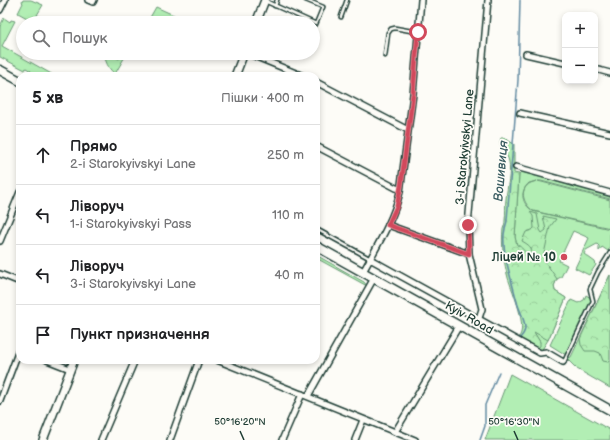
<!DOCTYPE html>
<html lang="uk">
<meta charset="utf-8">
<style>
body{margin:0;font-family:"Balsamiq Sans",sans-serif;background:#f6f6f6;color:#202124}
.controls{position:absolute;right:12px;top:12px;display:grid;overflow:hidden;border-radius:8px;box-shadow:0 2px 6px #0003}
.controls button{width:36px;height:36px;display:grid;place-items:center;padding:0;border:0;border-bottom:1px solid #e0e0e0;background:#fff;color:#202124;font:20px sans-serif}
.stop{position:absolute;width:12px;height:12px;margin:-9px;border:3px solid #d1495b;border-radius:50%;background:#fff}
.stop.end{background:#d1495b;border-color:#fff;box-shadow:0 1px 4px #0008}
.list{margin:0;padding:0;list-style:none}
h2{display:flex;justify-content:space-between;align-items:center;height:52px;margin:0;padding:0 16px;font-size:17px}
h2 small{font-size:13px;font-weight:400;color:#757577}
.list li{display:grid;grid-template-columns:26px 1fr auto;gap:12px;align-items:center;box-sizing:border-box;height:60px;padding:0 16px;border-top:1px solid #e0e0e0}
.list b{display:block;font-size:15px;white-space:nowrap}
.list p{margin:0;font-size:13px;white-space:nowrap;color:#757577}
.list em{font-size:13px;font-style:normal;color:#757577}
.icon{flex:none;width:22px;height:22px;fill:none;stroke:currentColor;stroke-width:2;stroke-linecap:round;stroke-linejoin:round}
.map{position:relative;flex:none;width:610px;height:440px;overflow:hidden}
.search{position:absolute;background:#fff;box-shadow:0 2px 6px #0003;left:16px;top:16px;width:304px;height:44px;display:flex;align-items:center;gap:10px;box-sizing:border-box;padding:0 14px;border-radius:22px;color:#757577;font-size:15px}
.panel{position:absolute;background:#fff;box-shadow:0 2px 6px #0003;left:16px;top:72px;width:304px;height:292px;border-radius:12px}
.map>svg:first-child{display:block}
.green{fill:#b2eeb4;stroke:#689674}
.forest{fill:url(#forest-crowns);stroke:#689674}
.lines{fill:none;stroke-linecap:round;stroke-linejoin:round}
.stream{stroke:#628aa1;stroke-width:1.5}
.lane-casing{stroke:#1f3d34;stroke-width:5.5}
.street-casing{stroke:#1f3d34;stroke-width:8}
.secondary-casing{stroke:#1f3d34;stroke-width:10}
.primary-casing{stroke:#1f3d34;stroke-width:11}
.lane{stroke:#fdfcf7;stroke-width:2.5}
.street{stroke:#fdfcf7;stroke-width:5}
.secondary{stroke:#fdfcf7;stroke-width:7}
.primary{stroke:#fdfcf7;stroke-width:8}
.route{stroke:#d1495b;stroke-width:5}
.ticks{fill:none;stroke:#1f3d34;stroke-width:1.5}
.poi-dot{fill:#d1495b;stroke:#fdfcf7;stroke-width:1.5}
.labels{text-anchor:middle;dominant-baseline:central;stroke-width:3.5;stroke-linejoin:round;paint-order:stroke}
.street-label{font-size:12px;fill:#1f3d34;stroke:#fdfcf7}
.poi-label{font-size:12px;font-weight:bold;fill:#1f3d34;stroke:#fdfcf7;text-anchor:end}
.water-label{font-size:13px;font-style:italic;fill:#3b5d62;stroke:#fdfcf7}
.ticks-label{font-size:10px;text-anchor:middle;fill:#1f3d34;stroke:#fdfcf7;stroke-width:3.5;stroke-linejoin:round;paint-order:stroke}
</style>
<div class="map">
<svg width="610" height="440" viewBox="0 0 610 440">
<defs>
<pattern id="forest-crowns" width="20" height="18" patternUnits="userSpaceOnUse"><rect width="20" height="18" fill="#b2eeb4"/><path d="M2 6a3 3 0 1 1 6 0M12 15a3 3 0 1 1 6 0" fill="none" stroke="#99cd9b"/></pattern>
</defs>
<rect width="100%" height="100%" fill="#fdfcf7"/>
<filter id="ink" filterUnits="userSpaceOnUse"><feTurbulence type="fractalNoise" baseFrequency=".025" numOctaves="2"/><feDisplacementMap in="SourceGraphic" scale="8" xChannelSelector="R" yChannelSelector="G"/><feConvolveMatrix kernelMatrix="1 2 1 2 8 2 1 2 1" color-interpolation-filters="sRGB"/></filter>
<g filter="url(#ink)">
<g class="green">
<polygon points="23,0 31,0 43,5 37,15 52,23 37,17 27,18 18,13 23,3 22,2"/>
<polygon points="156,7 178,17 175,23 151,23 148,21"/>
<polygon points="4,18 10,22 11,20 15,21 2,46 55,76 35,76 30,73 31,71 26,68 25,70 0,57 0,26"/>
<path d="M108,53L119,59L121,55L117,53H127L115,74C110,70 106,64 105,57Z"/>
<path d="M521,172L610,197V199L541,181H538L610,200V228L533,211C520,201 519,184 537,181L529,183C519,192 522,204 533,211L610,229V248L608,251L602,247L599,251V246L597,244L586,250L584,254L595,262L596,265L589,275L575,268L589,238L573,231L559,261L567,265L561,277L557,279L554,286L555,291L566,298L548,340L541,351L536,349L540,342L533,332L515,237L519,174Z"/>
<polygon points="316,255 364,282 367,286 316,258"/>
<polygon points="610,275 610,388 577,369 568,360 568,358 571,357"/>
<polygon points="586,295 591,298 591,302 566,355 550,345 571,300 578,303 584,300"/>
<polygon points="510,374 610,430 610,440 485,440"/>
</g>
<g class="forest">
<path d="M501,138H504L514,144V173L519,174L515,237L517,245C522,246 524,253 530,255C535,248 527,244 522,241L526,232L532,230L534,228L533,216L530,212L537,214L540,230L542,233L546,230L543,216L556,219L550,227L544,254L546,263L557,279L554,286L555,291L566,298L548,340L534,332L540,342V346L536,349L518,338C529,328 512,291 508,278C504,263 501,244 503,229C504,226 505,224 505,220C506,213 505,206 506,199C507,187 511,174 509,162C508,153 497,148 501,138Z"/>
<polygon points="610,275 610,361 608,362 603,361 600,353 595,351 585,351 581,345 580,339"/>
</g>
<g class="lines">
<g class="stream">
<path d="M519,339C522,336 525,333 525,328C525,319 519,310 517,302C513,286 508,270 505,254C504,247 503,236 505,229C505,226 507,224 507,220L518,80L520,0"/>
<polyline points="480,440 485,426 485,405 499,372"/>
</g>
<defs>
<g id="lane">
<polyline points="265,1 316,24 323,7 306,0"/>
<polyline points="275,6 277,0"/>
<polyline points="341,17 347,0"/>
<polyline points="385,56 388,33 391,29 395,28 417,32"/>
<polyline points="316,229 369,258"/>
<polyline points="564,362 593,301 590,289 598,272 610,253"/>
</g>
<g id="street">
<polyline points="88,0 93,2 94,0"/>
<polyline points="0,10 5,0"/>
<polyline points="247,53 303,76"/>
<polyline points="526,54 565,63"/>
<polyline points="595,69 610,73"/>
<polyline points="316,82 408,130"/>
<polyline points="520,113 610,133"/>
<polyline points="316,146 396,188 400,189"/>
<polyline points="516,167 610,193"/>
<polyline points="388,225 469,254"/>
<polyline points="0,241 20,192"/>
<polyline points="370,259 540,353 546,352 563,362"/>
<path d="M363,272C377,246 393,221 400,192L413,94L421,0"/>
<polyline points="0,274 20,282"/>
<polyline points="479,318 482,309 469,254 468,225 488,0"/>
<polyline points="47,360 70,369"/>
<polyline points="217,360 415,440"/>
<polyline points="308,396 374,278"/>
<polyline points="0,401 19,350 20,350"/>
<polyline points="395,432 459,326"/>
<polyline points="101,440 135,360"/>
<polyline points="170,440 199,360"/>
<polyline points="282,440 302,394"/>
<polyline points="355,440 363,420"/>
</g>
<g id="secondary">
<polyline points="256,23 265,0"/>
<polyline points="235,76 244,53"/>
<polyline points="43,440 74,360"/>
</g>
<g id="primary">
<polyline points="0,70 20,81"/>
<polyline points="316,246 610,410"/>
</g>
</defs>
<use href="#lane" class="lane-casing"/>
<use href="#street" class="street-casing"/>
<use href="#secondary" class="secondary-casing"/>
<use href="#primary" class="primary-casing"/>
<use href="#lane" class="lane"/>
<use href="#street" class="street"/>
<use href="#secondary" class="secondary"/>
<use href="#primary" class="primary"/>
</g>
</g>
<g class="lines" filter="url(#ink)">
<polyline class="route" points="418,32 413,94 401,186 397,206 388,225 469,254 468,225"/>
</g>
<path class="ticks" d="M240,431L244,440M514,431L518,440"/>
<circle class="poi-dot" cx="564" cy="257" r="4"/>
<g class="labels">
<g class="street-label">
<text transform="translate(465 147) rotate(-85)">3-i Starokyivskyi Lane</text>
<text transform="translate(469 318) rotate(30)">Kyiv Road</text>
</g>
<g class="poi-label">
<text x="556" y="257">Ліцей № 10</text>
</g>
<g class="water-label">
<text transform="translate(501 171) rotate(-85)">Вошивиця</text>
</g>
</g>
<g class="ticks-label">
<text x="240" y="425">50°16'20"N</text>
<text x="514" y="425">50°16'30"N</text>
</g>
</svg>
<div class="controls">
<button>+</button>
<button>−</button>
</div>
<div class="stop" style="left:418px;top:32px"></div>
<div class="stop end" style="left:468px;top:225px"></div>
<div class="search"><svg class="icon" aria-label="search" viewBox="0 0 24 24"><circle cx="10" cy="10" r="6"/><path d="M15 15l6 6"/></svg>Пошук</div>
<section class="panel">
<h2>5 хв<small>Пішки · 400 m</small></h2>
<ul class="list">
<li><svg class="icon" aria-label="ahead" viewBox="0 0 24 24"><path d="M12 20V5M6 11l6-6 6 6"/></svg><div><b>Прямо</b><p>2-i Starokyivskyi Lane</p></div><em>250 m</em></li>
<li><svg class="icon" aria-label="left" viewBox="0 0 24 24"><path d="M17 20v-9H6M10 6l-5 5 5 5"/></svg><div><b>Ліворуч</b><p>1-i Starokyivskyi Pass</p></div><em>110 m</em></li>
<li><svg class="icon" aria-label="left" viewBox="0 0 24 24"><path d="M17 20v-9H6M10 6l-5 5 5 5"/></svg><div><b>Ліворуч</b><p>3-i Starokyivskyi Lane</p></div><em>40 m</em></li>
<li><svg class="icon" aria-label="arrive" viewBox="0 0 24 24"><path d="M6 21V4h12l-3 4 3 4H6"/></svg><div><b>Пункт призначення</b></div></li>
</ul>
</section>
</div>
